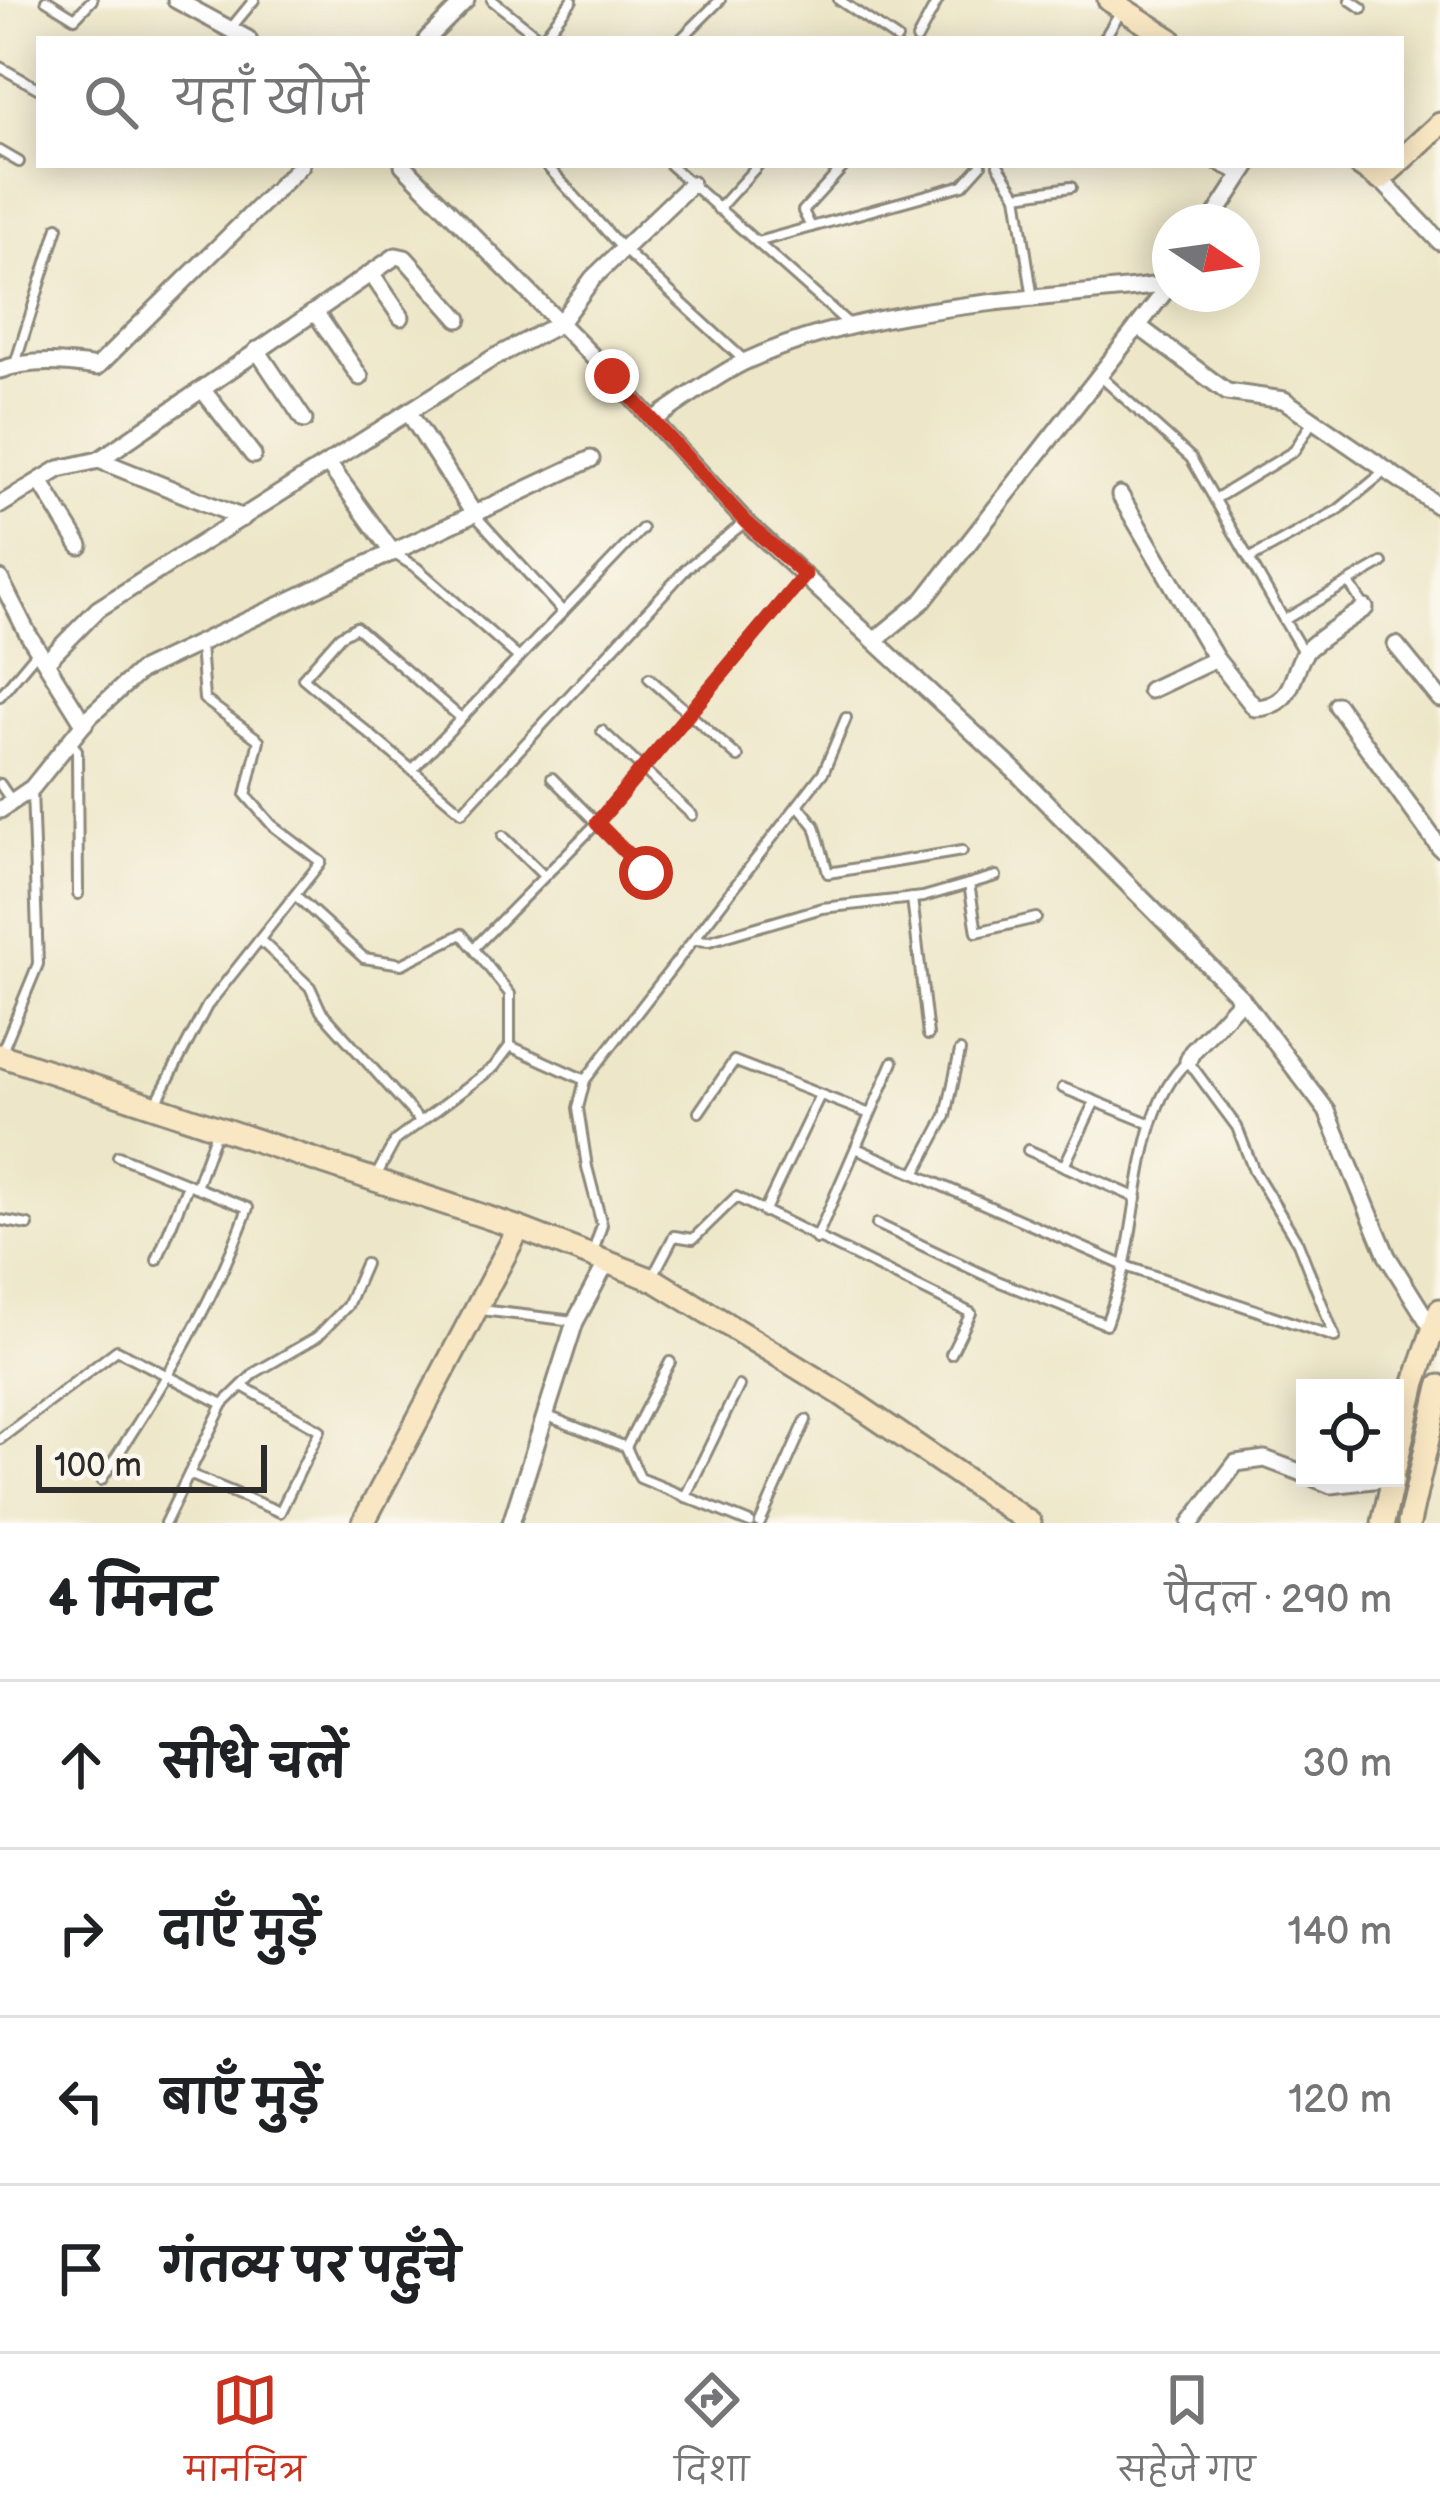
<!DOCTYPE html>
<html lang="hi">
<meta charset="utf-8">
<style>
body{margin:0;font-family:"Balsamiq Sans","Playpen Sans Deva",sans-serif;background:#f6f6f6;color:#202124}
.controls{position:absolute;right:36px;bottom:36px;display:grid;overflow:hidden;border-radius:0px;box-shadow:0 6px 30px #0003}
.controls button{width:108px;height:108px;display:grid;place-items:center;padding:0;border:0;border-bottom:3px solid #e0e0e0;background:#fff;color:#202124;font:60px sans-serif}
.compass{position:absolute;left:1152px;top:204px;width:108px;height:108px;border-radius:50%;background:#fff;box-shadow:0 6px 30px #0003;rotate:103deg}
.scale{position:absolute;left:36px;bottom:30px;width:231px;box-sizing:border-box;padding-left:12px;border:6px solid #2b2b2b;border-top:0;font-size:33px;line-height:42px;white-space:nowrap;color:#2b2b2b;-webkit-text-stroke:9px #fbf7ec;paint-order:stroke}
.stop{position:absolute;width:36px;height:36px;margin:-27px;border:9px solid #c8321e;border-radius:50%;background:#fff}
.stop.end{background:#c8321e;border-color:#fff;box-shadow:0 3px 12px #0008}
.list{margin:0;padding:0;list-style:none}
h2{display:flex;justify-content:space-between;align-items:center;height:156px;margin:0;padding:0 48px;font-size:51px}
h2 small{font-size:39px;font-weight:400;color:#757577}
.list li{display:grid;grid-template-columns:78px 1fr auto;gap:36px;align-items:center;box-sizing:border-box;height:168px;padding:0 48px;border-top:3px solid #e0e0e0}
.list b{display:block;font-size:45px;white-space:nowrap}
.list em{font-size:39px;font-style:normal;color:#757577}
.icon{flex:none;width:66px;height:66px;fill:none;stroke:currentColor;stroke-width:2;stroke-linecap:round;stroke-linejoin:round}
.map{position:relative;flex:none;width:1440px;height:1523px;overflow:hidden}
.search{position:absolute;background:#fff;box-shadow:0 6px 30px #0003;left:36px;right:36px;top:36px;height:132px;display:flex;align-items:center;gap:30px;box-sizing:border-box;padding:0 42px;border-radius:0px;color:#757577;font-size:45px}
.sheet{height:828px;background:#fff}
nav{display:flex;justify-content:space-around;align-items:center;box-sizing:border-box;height:168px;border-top:3px solid #e0e0e0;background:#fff;font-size:33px;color:#757577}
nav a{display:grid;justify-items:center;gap:6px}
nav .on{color:#c8321e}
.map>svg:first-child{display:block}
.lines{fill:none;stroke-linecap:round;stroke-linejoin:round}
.lane-casing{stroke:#8c887a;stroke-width:14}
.street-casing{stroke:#8c887a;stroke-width:21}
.secondary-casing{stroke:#8c887a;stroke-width:27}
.lane{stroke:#fff;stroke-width:8}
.street{stroke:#fff;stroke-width:15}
.secondary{stroke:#f9e7c3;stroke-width:21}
.route{stroke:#c8321e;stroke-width:15}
</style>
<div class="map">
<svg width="1440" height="1523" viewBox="0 0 1440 1523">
<rect width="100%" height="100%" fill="#fbf7ec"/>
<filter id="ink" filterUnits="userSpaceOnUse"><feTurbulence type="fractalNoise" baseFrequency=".00833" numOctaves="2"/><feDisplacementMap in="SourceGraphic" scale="24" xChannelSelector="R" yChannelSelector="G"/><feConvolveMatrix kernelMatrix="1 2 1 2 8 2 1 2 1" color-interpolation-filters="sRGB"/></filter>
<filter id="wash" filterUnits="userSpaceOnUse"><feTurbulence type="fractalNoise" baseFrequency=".004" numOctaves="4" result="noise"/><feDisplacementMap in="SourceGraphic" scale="48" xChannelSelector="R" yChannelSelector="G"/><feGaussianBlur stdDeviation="2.7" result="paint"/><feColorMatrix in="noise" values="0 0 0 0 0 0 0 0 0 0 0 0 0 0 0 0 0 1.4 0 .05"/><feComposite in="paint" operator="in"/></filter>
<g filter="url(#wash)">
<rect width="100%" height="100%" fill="#ede6c8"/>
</g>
<g filter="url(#ink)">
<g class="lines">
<defs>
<g id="lane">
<polyline points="46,0 75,18 92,0"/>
<polyline points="492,0 541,39"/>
<polyline points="839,0 897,39"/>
<polyline points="1350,0 1362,8"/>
<polyline points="231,28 254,0"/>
<polyline points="542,39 572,0"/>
<polyline points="681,39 720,0"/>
<polyline points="917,39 938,0"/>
<polyline points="1104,39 1122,9"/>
<polyline points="0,67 39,89"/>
<polyline points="0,151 19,162"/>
<polyline points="546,165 622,248 745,361"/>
<polyline points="670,165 851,326"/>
<polyline points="998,165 1017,195"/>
<polyline points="1217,165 1241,176"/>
<polyline points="718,209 758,165"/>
<polyline points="811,227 803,211 845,165"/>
<polyline points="757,242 963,185 981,165"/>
<polyline points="1033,299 1017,195 1071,187"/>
<polyline points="15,364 58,227"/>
<polyline points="1100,376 1191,458 1284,620 1382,563"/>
<polyline points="1215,499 1294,451 1312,422"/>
<polyline points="475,515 563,612"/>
<polyline points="393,553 417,568 519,658"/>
<polyline points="1249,559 1338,510 1384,472"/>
<polyline points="1349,583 1364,606"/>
<polyline points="1284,620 1303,652"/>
<polyline points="649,678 738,757"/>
<polyline points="0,696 38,651"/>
<polyline points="461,718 356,627 340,636 303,678 462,812 687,568 744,523"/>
<polyline points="602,731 692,815"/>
<polyline points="71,743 77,750 78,894"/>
<polyline points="412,770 642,529"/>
<polyline points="552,778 646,873"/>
<polyline points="0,784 11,800"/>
<polyline points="798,805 815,826 828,873 962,851"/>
<polyline points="503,836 544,876"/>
<polyline points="969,884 977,932 1036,918"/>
<polyline points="295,895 364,958 402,964 462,934 510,994 510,1046 494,1067 395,1141 375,1178"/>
<polyline points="912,898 928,1035"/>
<polyline points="260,940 310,987 321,1011 421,1122"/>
<polyline points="695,940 709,941 822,908 923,897 996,876"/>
<polyline points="474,948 597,823 803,577"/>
<polyline points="510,1046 585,1080"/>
<polyline points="1,1054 38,964 32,789"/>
<polyline points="1063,1088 1151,1124"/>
<polyline points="156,1103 207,1006 321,862 272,825 246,795 259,740 204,699 200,645"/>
<polyline points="699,1112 734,1061 870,1114"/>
<path d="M856,1148L1125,1266L1335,1337L1298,1243L1254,1171L1237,1127L1188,1061C1140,1103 1139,1202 1125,1262C1121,1283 1113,1303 1106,1324L995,1280L877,1224"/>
<polyline points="1028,1150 1137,1198"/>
<polyline points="1064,1166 1095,1101"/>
<polyline points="915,1174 946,1116 960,1051"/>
<polyline points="196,1187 216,1132"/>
<polyline points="764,1212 820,1095"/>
<polyline points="0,1220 28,1225"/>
<polyline points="816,1239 893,1062"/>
<polyline points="592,1255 602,1225 587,1167 578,1108 585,1080 824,771 846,718"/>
<polyline points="157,1260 188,1184"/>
<polyline points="652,1278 674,1236 693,1239 736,1197 971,1313 951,1354"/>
<polyline points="481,1310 574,1321"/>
<polyline points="545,1415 626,1447 640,1478 750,1523"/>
<polyline points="0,1439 117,1350 223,1404"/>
<polyline points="626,1447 670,1362"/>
<polyline points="189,1474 280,1512 320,1430 242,1386"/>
<path d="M101,1480C158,1394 213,1306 248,1208L118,1156"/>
<polyline points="685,1497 739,1386"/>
<polyline points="165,1523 223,1404 256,1372 317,1337 347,1306 365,1264"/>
<polyline points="760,1523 806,1420"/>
</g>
<g id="street">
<polyline points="176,0 248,39"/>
<polyline points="427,39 466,0"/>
<polyline points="403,165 612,376 746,522 1015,771 1242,999 1327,1111 1387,1256 1432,1328"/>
<polyline points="1380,179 1440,242"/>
<polyline points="1211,222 1248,165"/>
<polyline points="371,273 401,317"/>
<polyline points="315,312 360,377"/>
<polyline points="1138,326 1227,392 1284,400 1440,507"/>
<polyline points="257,350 304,420"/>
<path d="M0,370C31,359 65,362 97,367L301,165"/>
<polyline points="202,389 253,455"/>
<polyline points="409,413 474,514"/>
<path d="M653,420C683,401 714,376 746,361C873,303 1033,301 1170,284"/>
<polyline points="99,460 243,518"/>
<polyline points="329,465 393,553"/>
<polyline points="40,481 80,546"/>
<path d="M1120,495L1216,659L1255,708C1300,706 1290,664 1309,648C1326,633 1346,621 1365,608"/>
<polyline points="0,505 59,469 99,460 396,256 405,258 459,319"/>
<polyline points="0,579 28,634 84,724"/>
<polyline points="875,640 924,600 1170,285"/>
<polyline points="1396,645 1440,699"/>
<polyline points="46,662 98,609 493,358 559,324 593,278 691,184"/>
<polyline points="1150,690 1216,659"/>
<polyline points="1337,705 1440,848"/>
<polyline points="0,810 32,788 90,716 140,671 591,459"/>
<polyline points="1188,1061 1192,1052 1242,999"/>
<polyline points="1314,1478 1331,1485 1390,1478"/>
<polyline points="511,1523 575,1322 607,1262"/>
<polyline points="1191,1523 1236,1463 1265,1459 1305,1474"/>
</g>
<g id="secondary">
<polyline points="1109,0 1170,39"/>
<polyline points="1401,160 1440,124"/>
<polyline points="1360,165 1380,179 1396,165"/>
<polyline points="0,1055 519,1228 656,1281 841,1394 1030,1523"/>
<polyline points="1395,1468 1415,1382 1440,1310"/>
<polyline points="363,1523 519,1228"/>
<polyline points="1383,1523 1393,1478"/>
<polyline points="1409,1523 1440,1386"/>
</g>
</defs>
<use href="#lane" class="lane-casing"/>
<use href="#street" class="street-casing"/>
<use href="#secondary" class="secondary-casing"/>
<use href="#lane" class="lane"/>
<use href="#street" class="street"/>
<use href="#secondary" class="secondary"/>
</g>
</g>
<g class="lines" filter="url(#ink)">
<polyline class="route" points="612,376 746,522 805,575 597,823 646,873"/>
</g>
</svg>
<div class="controls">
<button><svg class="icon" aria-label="locate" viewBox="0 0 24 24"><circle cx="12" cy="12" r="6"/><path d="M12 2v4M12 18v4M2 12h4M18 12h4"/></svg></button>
</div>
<svg class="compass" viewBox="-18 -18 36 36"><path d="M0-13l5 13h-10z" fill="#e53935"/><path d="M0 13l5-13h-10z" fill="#757577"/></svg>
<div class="scale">100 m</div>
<div class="stop" style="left:646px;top:873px"></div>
<div class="stop end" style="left:612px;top:376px"></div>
<div class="search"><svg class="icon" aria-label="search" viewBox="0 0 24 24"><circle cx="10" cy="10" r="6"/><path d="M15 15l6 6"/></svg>यहाँ खोजें</div>
</div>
<section class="sheet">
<h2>4 मिनट<small>पैदल · 290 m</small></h2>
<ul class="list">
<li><svg class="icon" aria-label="ahead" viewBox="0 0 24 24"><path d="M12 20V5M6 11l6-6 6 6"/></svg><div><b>सीधे चलें</b></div><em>30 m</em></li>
<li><svg class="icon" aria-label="right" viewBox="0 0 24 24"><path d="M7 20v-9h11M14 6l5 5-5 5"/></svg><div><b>दाएँ मुड़ें</b></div><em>140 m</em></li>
<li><svg class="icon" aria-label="left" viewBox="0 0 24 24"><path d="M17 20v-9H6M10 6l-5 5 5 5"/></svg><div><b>बाएँ मुड़ें</b></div><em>120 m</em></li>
<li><svg class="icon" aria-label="arrive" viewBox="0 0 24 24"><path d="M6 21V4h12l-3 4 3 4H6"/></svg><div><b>गंतव्य पर पहुँचे</b></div></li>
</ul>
</section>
<nav>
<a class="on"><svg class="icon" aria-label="map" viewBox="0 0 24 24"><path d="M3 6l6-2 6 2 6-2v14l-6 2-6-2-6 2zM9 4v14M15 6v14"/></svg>मानचित्र</a>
<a><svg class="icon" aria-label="directions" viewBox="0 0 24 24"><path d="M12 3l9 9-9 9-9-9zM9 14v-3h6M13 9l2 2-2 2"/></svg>दिशा</a>
<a><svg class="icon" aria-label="saved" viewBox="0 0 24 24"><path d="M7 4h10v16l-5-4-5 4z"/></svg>सहेजे गए</a>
</nav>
